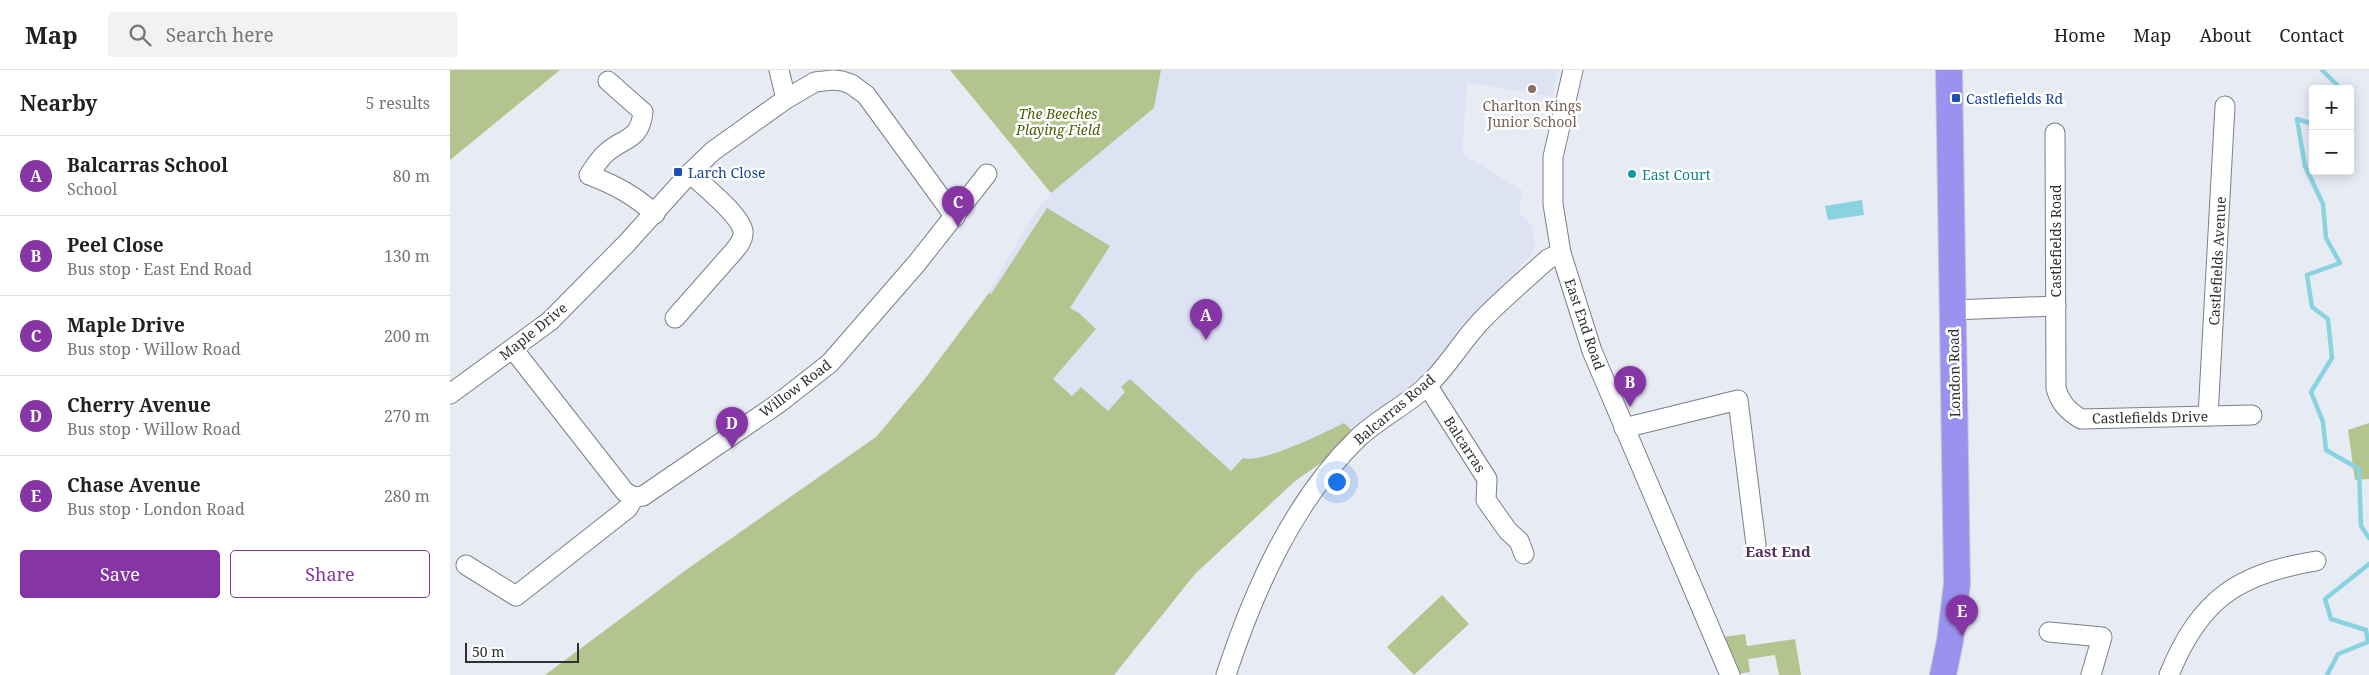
<!DOCTYPE html>
<meta charset="utf-8">
<style>
body{margin:0;font-family:"Noto Serif",serif;background:#f2f2f2;color:#202124}
.controls{position:absolute;right:15px;top:15px;display:grid;overflow:hidden;border-radius:5px;box-shadow:0 2px 12px #0003}
.controls button{width:45px;height:45px;display:grid;place-items:center;padding:0;border:0;border-bottom:1px solid #e0e0e0;background:#fff;color:#202124;font:25px sans-serif}
.scale{position:absolute;left:15px;bottom:12px;width:114px;box-sizing:border-box;padding-left:5px;border:2px solid #2f3033;border-top:0;font-size:14px;line-height:18px;white-space:nowrap;color:#2f3033;-webkit-text-stroke:4px #fff;paint-order:stroke}
.you{position:absolute;left:886px;top:411px;width:18px;height:18px;margin:-12px;border:4px solid #fff;border-radius:50%;background:#1a73e8;box-shadow:0 0 0 8px #1a73e833}
.badge{display:grid;place-items:center;width:32px;height:32px;border-radius:50%;background:#8635a5;color:#fff;font-size:16px;font-weight:700}
.pin{position:absolute;translate:-50% -41px;filter:drop-shadow(0 1px 2px #0008)}
.pin::after{content:'';position:absolute;top:26px;width:18px;height:15px;background:inherit;clip-path:polygon(0 0,100% 0,50% 100%)}
.list{margin:0;padding:0;list-style:none}
h2{display:flex;justify-content:space-between;align-items:center;height:65px;margin:0;padding:0 20px;font-size:21px}
h2 small{font-size:16px;font-weight:400;color:#757577}
.list li{display:grid;grid-template-columns:32px 1fr auto;gap:15px;align-items:center;box-sizing:border-box;height:80px;padding:0 20px;border-top:1px solid #e0e0e0}
.list b{display:block;font-size:19px;white-space:nowrap}
.list p{margin:0;font-size:16px;white-space:nowrap;color:#757577}
.list em{font-size:16px;font-style:normal;color:#757577}
.actions{display:flex;gap:10px;padding:15px 20px}
.actions a{flex:1;padding:11px 0;border:1px solid #8635a5;border-radius:5px;text-align:center;font-size:18px;color:#8635a5}
.actions .main{background:#8635a5;color:#fff}
.icon{flex:none;width:28px;height:28px;fill:none;stroke:currentColor;stroke-width:2;stroke-linecap:round;stroke-linejoin:round}
.map{position:relative;flex:none;width:1919px;height:605px;overflow:hidden}
header{display:flex;align-items:center;gap:30px;box-sizing:border-box;height:70px;padding:0 25px;background:#fff;border-bottom:1px solid #e0e0e0}
header strong{font-size:24px}
nav{display:flex;gap:28px;margin-inline-start:auto;font-size:18px}
.search{width:350px;height:45px;background:#f2f2f2;display:flex;align-items:center;gap:12px;box-sizing:border-box;padding:0 18px;border-radius:5px;color:#757577;font-size:19px}
main{display:flex}
aside{flex:1;background:#fff}
.map>svg:first-child{display:block}
.built{fill:#dde3f3}
.green{fill:#b4c48e}
.water{fill:#89d3e1}
.lines{fill:none;stroke-linecap:round;stroke-linejoin:round}
.stream{stroke:#89d3e1;stroke-width:4.5}
.minor-casing{stroke:#7c7f86;stroke-width:21}
.highway-casing{stroke:#c9c9ca;stroke-width:28}
.minor{stroke:#fff;stroke-width:19}
.highway{stroke:#9b91ef;stroke-width:26}
.education-dot{fill:#8d6e63;stroke:#fff;stroke-width:2}
.transit-dot{fill:#1a4fb4;stroke:#fff;stroke-width:2}
.culture-dot{fill:#0f9aa8;stroke:#fff;stroke-width:2}
.labels{text-anchor:middle;dominant-baseline:central;stroke-width:5;stroke-linejoin:round;paint-order:stroke}
.transit-label{font-size:14px;fill:#164399;stroke:#fff;text-anchor:start}
.education-label{font-size:14px;fill:#785e54;stroke:#fff}
.park-label{font-size:14px;font-style:italic;fill:#4d5f06;stroke:#fff}
.culture-label{font-size:14px;fill:#0d838f;stroke:#fff;text-anchor:start}
.street-label{font-size:14px;fill:#2f3033;stroke:#fff}
.neighbourhood-label{font-size:15px;font-weight:bold;fill:#532c63;stroke:#fff}
</style>
<header>
<strong>Map</strong>
<div class="search"><svg class="icon" aria-label="search" viewBox="0 0 24 24"><circle cx="10" cy="10" r="6"/><path d="M15 15l6 6"/></svg>Search here</div>
<nav><a>Home</a><a>Map</a><a>About</a><a>Contact</a></nav>
</header>
<main>
<aside>
<h2>Nearby<small>5 results</small></h2>
<ul class="list">
<li><span class="badge">A</span><div><b>Balcarras School</b><p>School</p></div><em>80 m</em></li>
<li><span class="badge">B</span><div><b>Peel Close</b><p>Bus stop · East End Road</p></div><em>130 m</em></li>
<li><span class="badge">C</span><div><b>Maple Drive</b><p>Bus stop · Willow Road</p></div><em>200 m</em></li>
<li><span class="badge">D</span><div><b>Cherry Avenue</b><p>Bus stop · Willow Road</p></div><em>270 m</em></li>
<li><span class="badge">E</span><div><b>Chase Avenue</b><p>Bus stop · London Road</p></div><em>280 m</em></li>
</ul>
<div class="actions"><a class="main">Save</a><a>Share</a></div>
</aside>
<div class="map">
<svg width="1919" height="605" viewBox="0 0 1919 605">
<rect width="100%" height="100%" fill="#e7ebf3"/>
<polygon class="built" points="711,0 1108,0 1102,27 1017,12 1012,84 1072,120 1069,142 1082,156 1085,173 1081,185 1067,200 1059,217 972,309 887,382 845,411 745,504 664,605 95,605 236,500 426,367 474,310 533,231 586,141 601,123 704,38"/>
<g class="green">
<polygon points="0,0 110,0 0,90"/>
<polygon points="500,0 711,0 704,38 601,123"/>
<path d="M597,138L660,176L620,238L629,243L646,259L603,309L622,326L631,317L658,341L675,322L671,317L680,309L781,401L793,388C811,394 876,362 894,353L905,363L887,382L845,411L745,504L664,605H95L236,500L426,367L474,310L539,223L541,224Z"/>
<polygon points="1919,353 1919,409 1905,410 1898,360"/>
<polygon points="992,525 1019,554 964,605 937,577"/>
<polygon points="1295,564 1297,576 1345,569 1351,605 1329,605 1325,585 1298,589 1300,602 1280,605 1266,568"/>
</g>
<polygon class="water" points="1412,130 1414,145 1378,150 1375,136"/>
<g class="lines">
<g class="stream">
<polyline points="1872,0 1891,19"/>
<polyline points="1863,54 1847,49 1855,96 1873,134 1876,168 1890,193 1857,205 1862,237 1878,249 1882,288 1861,322 1873,352 1876,380 1909,399 1911,456 1919,468"/>
<polyline points="1877,605 1888,584 1918,572 1916,560 1881,549 1875,529 1919,494"/>
</g>
<defs>
<g id="minor">
<polyline points="329,0 336,29"/>
<polyline points="1123,0 1103,87 1103,134 1111,183 1142,281 1280,605"/>
<path d="M158,11L193,42C190,71 174,67 156,83C149,89 144,98 139,105C165,115 184,125 205,144"/>
<path d="M1605,63L1606,318C1610,333 1618,341 1631,349L1802,345"/>
<polyline points="1503,240 1606,236"/>
<path d="M225,248L284,181C289,175 294,169 293,161C290,144 252,115 240,103"/>
<polyline points="63,279 175,422 184,427 193,426 329,333 380,293 467,193 537,104"/>
<polyline points="977,315 1037,409 1036,430 1058,461 1069,471 1074,484"/>
<polyline points="0,324 100,251 176,174 240,103 263,81 336,29 365,12 383,10 392,11 401,14 416,25 505,147"/>
<polyline points="1758,346 1775,36"/>
<polyline points="1174,358 1288,330 1306,475"/>
<polyline points="16,495 66,526 178,438 184,427"/>
<polyline points="1599,562 1652,567 1641,605"/>
<path d="M776,605C804,520 843,431 908,368C929,348 957,335 978,315C998,296 1012,271 1031,251C1052,229 1076,209 1098,189L1111,183"/>
<path d="M1719,605C1749,530 1787,504 1866,491"/>
</g>
<polyline id="highway" points="1493,605 1500,571 1507,514 1499,0"/>
</defs>
<use href="#minor" class="minor-casing"/>
<use href="#highway" class="highway-casing"/>
<use href="#minor" class="minor"/>
<use href="#highway" class="highway"/>
</g>
<circle class="education-dot" cx="1082" cy="19" r="5"/>
<g class="transit-dot">
<rect x="1501" y="23" width="10" height="10" rx="2.5"/>
<rect x="223" y="97" width="10" height="10" rx="2.5"/>
</g>
<circle class="culture-dot" cx="1182" cy="104" r="5"/>
<g class="labels">
<g class="transit-label">
<text x="1516" y="28">Castlefields Rd</text>
<text x="238" y="102">Larch Close</text>
</g>
<g class="education-label">
<text x="1082" y="35">Charlton Kings<tspan x="1082" dy="16">Junior School</tspan></text>
</g>
<g class="park-label">
<text x="608" y="43">The Beeches<tspan x="608" dy="16">Playing Field</tspan></text>
</g>
<g class="culture-label">
<text x="1192" y="104">East Court</text>
</g>
<g class="street-label">
<text transform="translate(1605 171) rotate(-90)">Castlefields Road</text>
<text transform="translate(1767 191) rotate(-87)">Castlefields Avenue</text>
<text transform="translate(1135 254) rotate(71)">East End Road</text>
<text transform="translate(83 261) rotate(-39)">Maple Drive</text>
<text transform="translate(1504 303) rotate(-91)">London Road</text>
<text transform="translate(345 318) rotate(-37)">Willow Road</text>
<text transform="translate(944 339) rotate(-40)">Balcarras Road</text>
<text transform="translate(1700 347) rotate(-1)">Castlefields Drive</text>
<text transform="translate(1015 374) rotate(57)">Balcarras</text>
</g>
<g class="neighbourhood-label">
<text x="1328" y="481">East End</text>
</g>
</g>
</svg>
<div class="controls">
<button>+</button>
<button>−</button>
</div>
<div class="scale">50 m</div>
<div class="you"></div>
<div class="pin badge" style="left:756px;top:270px">A</div>
<div class="pin badge" style="left:1180px;top:337px">B</div>
<div class="pin badge" style="left:508px;top:157px">C</div>
<div class="pin badge" style="left:282px;top:378px">D</div>
<div class="pin badge" style="left:1512px;top:566px">E</div>
</div>
</main>
